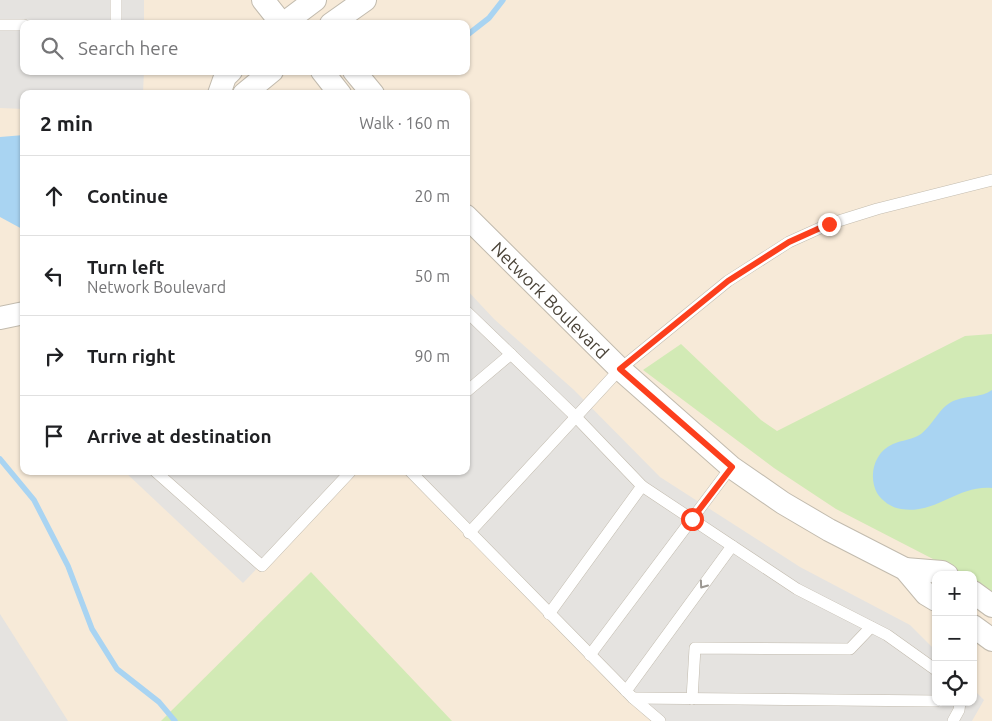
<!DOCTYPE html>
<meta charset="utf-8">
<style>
body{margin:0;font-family:Ubuntu,sans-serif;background:#f6f6f6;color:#202124}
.controls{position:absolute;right:15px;bottom:15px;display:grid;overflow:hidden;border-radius:10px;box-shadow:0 1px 4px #0004}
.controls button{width:45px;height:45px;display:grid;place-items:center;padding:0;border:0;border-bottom:1px solid #e0e0e0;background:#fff;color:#202124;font:25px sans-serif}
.stop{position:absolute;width:15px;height:15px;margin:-11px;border:4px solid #fc3f1d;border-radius:50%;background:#fff}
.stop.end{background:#fc3f1d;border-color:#fff;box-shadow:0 1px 5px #0008}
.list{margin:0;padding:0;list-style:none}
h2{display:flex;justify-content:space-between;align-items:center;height:65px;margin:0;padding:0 20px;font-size:21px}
h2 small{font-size:16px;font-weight:400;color:#757577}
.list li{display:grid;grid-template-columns:32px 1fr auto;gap:15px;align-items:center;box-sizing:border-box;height:80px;padding:0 20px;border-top:1px solid #e0e0e0}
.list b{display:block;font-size:19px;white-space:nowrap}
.list p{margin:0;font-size:16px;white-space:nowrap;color:#757577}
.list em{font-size:16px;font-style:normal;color:#757577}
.icon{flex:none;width:28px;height:28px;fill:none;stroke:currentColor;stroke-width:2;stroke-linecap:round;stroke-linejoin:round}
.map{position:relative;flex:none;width:992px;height:721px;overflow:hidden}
.search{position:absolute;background:#fff;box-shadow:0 1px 4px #0004;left:20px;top:20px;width:450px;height:55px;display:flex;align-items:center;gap:12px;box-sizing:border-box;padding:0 18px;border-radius:10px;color:#757577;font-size:19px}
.panel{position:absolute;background:#fff;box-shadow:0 1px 4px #0004;left:20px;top:90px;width:450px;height:385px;border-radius:10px}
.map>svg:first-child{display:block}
.commercial{fill:#f7ead8;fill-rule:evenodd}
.green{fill:#d2eab5}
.parking{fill:#e5e3e0}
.water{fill:#a9d4f2}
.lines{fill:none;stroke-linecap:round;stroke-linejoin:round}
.stream{stroke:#a9d4f2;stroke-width:5.5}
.lane-casing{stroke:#c2bbae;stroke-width:12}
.street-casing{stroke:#c2bbae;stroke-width:24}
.lane{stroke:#fff;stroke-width:11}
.street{stroke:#fff;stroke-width:22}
.oneway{stroke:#9c9892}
.route{stroke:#fc3f1d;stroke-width:6}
.labels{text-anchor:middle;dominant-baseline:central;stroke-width:4.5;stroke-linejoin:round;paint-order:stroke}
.street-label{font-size:18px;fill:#4b4439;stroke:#fff}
</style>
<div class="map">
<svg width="992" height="721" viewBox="0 0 992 721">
<rect width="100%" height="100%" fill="#f6f3ec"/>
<path class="commercial" d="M0,0H992V721H0ZM24,24H466V71H24ZM24,94H466V471H24ZM936,575H973V702H936Z"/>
<g class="green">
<polygon points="992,334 992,593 973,580 973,575 964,575 836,509 774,468 643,370 681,344 761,420 777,431 965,336"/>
<polygon points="311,572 452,721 161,721"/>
</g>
<g class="parking">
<polygon points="0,0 144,0 144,24 24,24 24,71 144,71 143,93 24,94 24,109 0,108"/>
<polygon points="466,289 494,319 574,390 660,477 800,567 910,625 936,651 936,702 973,702 973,689 984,700 972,721 660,721 410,471 466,471"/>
<polygon points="124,471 350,471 243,583"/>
<polygon points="0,614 68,721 0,721"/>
</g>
<g class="water">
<polygon points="24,135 24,230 0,217 0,137"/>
<path d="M992,390V488C957,485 936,515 901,509C892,508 882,501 877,493C868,476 874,452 893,444C902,440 912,440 921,434C934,424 940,405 956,400C969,395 981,398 992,390Z"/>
</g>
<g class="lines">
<g class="stream">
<polyline points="466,36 489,18 503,0"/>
<polyline points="0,459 34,500 68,566 92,629 117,669 159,702 175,721"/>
</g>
<defs>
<g id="lane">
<polyline points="116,24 116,0"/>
<polyline points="0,25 24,25"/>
<polyline points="466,311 575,416 642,486 549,614"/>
<polyline points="466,392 511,354"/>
<polyline points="155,471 262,566 351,471"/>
<polyline points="410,471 633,698 660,721"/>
<polyline points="642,486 797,589 887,635 936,670"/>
<polyline points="469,533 620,369 728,281 789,242 829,224 877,209 992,180"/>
<polyline points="590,655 731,467"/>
<polyline points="626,691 732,546"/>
<polyline points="633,698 936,701"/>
<polyline points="692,699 695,648 850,649 871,627"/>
<polyline points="953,721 959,710 960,702"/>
</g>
<g id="street">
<polyline points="263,0 282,24"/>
<polyline points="283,24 315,0"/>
<polyline points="331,24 365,0"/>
<polyline points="322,71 340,94"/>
<polyline points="354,71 373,94"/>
<polyline points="219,94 225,77 231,71"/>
<polyline points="244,94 272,71"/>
<path id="s1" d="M466,216L620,369L731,467L783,503L829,530L905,569L926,594L936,600"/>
<polyline points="0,318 24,313"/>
<polyline points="905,569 942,572 947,575"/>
<polyline points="973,592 992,606"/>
<polyline points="973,626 992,640"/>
</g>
</defs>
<use href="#lane" class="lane-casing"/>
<use href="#street" class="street-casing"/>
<use href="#lane" class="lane"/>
<use href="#street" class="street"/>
</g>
<defs><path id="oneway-chevron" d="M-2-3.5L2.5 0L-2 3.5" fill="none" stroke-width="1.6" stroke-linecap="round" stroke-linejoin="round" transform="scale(1.25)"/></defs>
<use class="oneway" href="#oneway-chevron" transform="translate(703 585) rotate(126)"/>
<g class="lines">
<polyline class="route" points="692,519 732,467 620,369 728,281 789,242 829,224"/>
</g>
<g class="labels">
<g class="street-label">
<text stroke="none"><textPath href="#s1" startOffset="119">Network Boulevard</textPath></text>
</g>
</g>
</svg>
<div class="controls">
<button>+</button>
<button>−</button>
<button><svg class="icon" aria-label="locate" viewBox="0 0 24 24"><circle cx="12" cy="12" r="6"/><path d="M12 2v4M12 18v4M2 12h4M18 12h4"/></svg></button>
</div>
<div class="stop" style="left:692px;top:519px"></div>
<div class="stop end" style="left:829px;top:224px"></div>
<div class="search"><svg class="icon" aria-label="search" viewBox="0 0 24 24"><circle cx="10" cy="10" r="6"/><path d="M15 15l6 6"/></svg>Search here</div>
<section class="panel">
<h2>2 min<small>Walk · 160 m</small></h2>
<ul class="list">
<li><svg class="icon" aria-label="ahead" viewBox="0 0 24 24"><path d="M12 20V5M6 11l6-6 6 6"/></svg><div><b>Continue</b></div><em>20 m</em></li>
<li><svg class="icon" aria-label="left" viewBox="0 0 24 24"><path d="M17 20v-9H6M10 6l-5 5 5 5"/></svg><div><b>Turn left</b><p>Network Boulevard</p></div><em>50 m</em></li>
<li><svg class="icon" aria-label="right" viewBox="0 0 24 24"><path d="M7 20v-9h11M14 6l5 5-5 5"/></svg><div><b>Turn right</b></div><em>90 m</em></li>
<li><svg class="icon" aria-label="arrive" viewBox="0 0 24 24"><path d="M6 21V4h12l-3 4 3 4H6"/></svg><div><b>Arrive at destination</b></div></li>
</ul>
</section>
</div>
